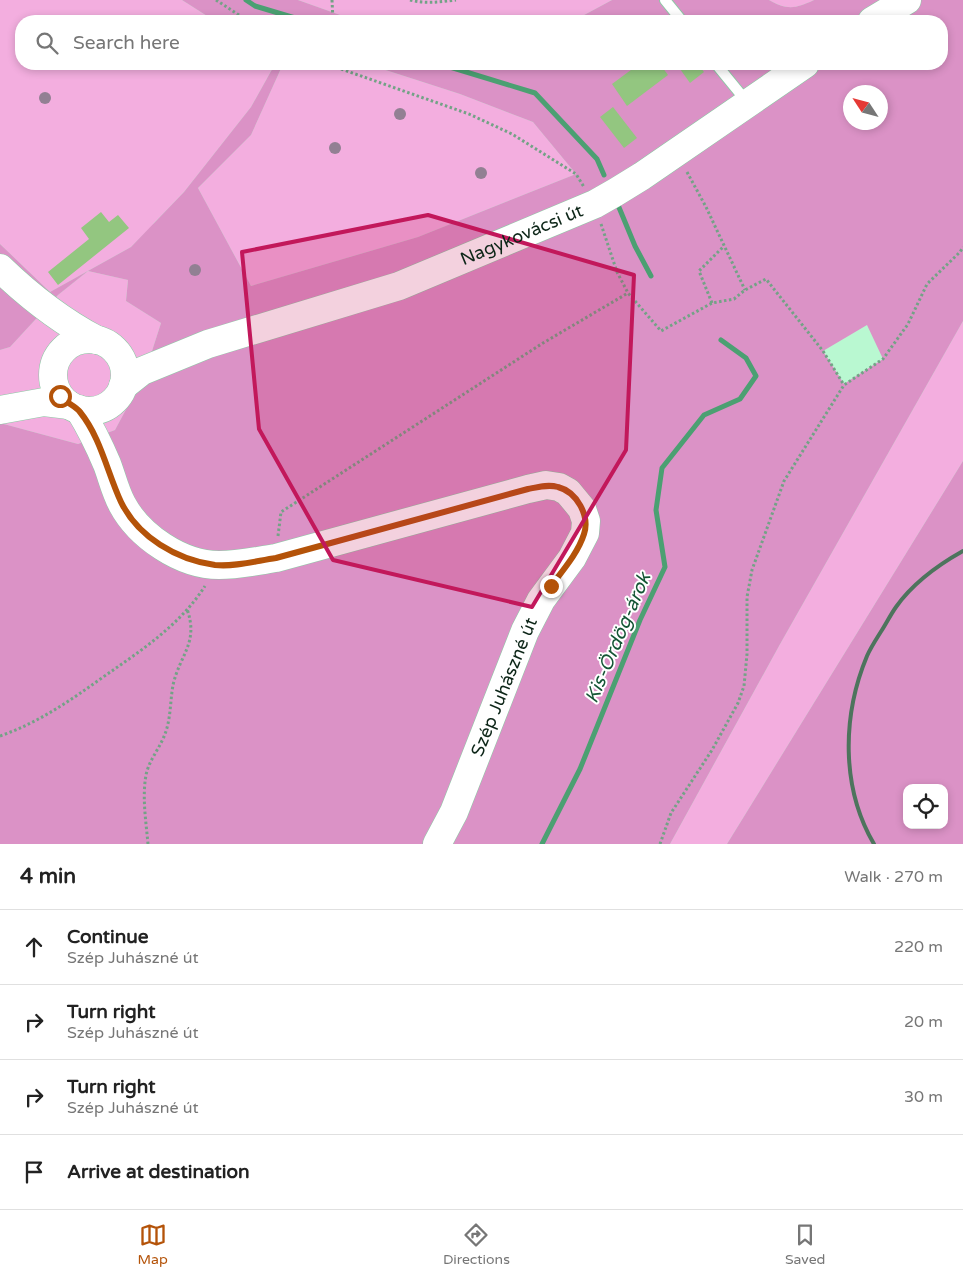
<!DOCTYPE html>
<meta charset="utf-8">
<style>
body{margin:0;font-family:"Varela Round",sans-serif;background:#f2f2f2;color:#222}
.controls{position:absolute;right:15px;bottom:15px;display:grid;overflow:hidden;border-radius:10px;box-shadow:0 2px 8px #0003}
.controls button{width:45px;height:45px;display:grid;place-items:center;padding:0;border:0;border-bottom:1px solid #e0e0e0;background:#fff;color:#222;font:25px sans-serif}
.compass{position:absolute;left:843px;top:85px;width:45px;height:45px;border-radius:50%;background:#fff;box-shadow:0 2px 8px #0003;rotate:306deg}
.stop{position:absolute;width:15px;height:15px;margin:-11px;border:4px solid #b45309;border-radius:50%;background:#fff}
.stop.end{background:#b45309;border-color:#fff;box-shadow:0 1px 5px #0008}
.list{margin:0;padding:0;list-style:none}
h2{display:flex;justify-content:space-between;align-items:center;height:65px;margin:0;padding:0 20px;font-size:21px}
h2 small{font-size:16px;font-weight:400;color:#767676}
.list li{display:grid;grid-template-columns:32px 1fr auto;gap:15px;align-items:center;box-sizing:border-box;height:75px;padding:0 20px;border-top:1px solid #e0e0e0}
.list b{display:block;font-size:19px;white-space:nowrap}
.list p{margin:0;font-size:16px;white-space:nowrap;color:#767676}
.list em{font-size:16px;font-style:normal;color:#767676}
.icon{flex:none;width:28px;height:28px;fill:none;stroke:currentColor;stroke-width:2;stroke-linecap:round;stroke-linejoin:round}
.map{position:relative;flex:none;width:963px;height:844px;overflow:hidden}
.search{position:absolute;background:#fff;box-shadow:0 2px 8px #0003;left:15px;right:15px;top:15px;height:55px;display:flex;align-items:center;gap:12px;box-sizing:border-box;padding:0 18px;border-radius:20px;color:#767676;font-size:19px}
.sheet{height:365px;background:#fff}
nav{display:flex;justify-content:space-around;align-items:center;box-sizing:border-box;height:70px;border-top:1px solid #e0e0e0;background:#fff;font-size:14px;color:#767676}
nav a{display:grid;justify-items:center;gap:2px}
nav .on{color:#b45309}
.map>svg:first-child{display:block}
.green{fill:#f3aedf}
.forest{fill:#db92c6;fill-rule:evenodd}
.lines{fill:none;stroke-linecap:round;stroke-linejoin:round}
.stream{stroke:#4ba072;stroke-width:5}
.building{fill:#93c680}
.lane-casing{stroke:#8dc9a5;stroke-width:12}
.secondary-casing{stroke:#8dc9a5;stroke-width:29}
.path{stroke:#73a286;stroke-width:3;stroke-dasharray:2.5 2.5;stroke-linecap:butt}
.lane{stroke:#fff;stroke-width:10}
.secondary{stroke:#fff;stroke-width:28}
.rail{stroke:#4d745d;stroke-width:4}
.tree{fill:#928093}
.route{stroke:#b45309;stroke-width:6}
.marked{fill:#c2185b;fill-opacity:0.2;stroke:#c2185b;stroke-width:4;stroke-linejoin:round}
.labels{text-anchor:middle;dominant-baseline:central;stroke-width:4;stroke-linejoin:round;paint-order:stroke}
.street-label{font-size:18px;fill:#0d2618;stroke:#fff}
.water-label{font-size:19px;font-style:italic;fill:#145535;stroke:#fff}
</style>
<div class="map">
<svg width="963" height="844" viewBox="0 0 963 844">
<rect width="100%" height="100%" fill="#b9f8d1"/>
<g class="green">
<polygon points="0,0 182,0 215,21 21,21 21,64 275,64 251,107 184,192 154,223 150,229 149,229 131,247 50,292 0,244"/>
<polygon points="298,0 612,0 573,21 357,21"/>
<path d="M769,0H814C795,9 787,10 769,0Z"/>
<polygon points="283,64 367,64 460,94 533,122 576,174 418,237 251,286 198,188 251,135"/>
<polygon points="88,271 128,280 126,301 161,323 144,376 115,430 78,444 0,423 0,350 10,347 58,295"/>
<polygon points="963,321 963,461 727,844 670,844 779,646"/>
</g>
<g class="forest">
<polygon points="182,0 298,0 357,21 215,21"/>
<path d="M612,0H769C787,10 795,9 814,0H963V321L779,646L670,844H0V423L78,444L115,430L144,376L161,323L126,301L128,280L88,271L58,295L10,347L0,350V244L50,292L131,247L184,192L251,107L275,64H283L251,135L198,188L251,286L418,237L576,174L533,122L460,94L367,64H942V21H573ZM850,92H880V122H850ZM867,325L883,359L844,384L823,351Z"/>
<path d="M963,461V844H727ZM907,788H944V825H907Z"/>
</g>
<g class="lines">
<g class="stream">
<polyline points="246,0 255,6 305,21"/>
<polyline points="440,64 535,93 597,159 604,175"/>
<polyline points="618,205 635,246 651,276"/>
<polyline points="542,844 580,769 640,620 665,567 656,510 662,468 704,415 740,399 756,376 746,358 721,340"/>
</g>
</g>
<g class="building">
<polygon points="639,64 660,64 668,75 627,106 612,84"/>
<polygon points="686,64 698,64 704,72 690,83 680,69"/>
<polygon points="613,107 637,138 624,148 600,117"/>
<polygon points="101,212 109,222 118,215 129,228 58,285 48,272 89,239 81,228"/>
</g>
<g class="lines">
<defs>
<g id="lane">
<polyline points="665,0 682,21"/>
<polyline points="716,64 747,102"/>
</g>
<g id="secondary">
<polyline points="872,21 907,0"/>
<path d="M0,268C29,296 61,321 97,340"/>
<circle cx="89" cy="375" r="36"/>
<path id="s1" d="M123,386L142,371L208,344L399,286L595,204L616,192L642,176L805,64"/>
<path d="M79,409C90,427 99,445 107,464C112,477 115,491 122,504C139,536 181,565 219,565C238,565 257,561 276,558L528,489L546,485L559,487L568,492L582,509L586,521L585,533L572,558L541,600L525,631L454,812L437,844"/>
<polyline points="0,410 44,402 69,405"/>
</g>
</defs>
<use href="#lane" class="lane-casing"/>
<use href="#secondary" class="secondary-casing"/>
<g class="path">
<polyline points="216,0 248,21"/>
<polyline points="332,0 333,21"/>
<path d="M410,0C425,4 440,2 456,0"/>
<polyline points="327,64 469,114 512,134 576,174 584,187"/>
<polyline points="687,172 706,207 745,290"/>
<polyline points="601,224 617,272 628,293 661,331 712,303 734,299 745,290 766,279 823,351 844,385"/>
<polyline points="712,303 699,271 724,246"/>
<polyline points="278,536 281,512 543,343 628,293"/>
<path d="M0,736C40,722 71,700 106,675C142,650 181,624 205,586"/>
<path d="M148,844C146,821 142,798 146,775C149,760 160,748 165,734C171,718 170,702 173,685C180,654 199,643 187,609"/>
<polyline points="660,844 671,813 712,750 738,703 744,686 747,654 747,597 752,570 784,481 844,385 883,359 908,324 927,284 960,252 963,247"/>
</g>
<use href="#lane" class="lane"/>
<use href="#secondary" class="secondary"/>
<path class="rail" d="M874,844C841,788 842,716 867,656C871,647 877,638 882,630C887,622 891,614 896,607C913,583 938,565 963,551"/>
</g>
<g class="tree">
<circle cx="45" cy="98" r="6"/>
<circle cx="400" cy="114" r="6"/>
<circle cx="335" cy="148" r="6"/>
<circle cx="481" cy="173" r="6"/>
<circle cx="195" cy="270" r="6"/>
</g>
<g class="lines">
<path class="route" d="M60,396C66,403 76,406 80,412C101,438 107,472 121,502C138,537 177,560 215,565C235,567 256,561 276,558L528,489C538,487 548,484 558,487C577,492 590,516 584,534C578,553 563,570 551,586"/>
</g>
<path class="marked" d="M428,215L634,275L626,450L532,607L333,560L259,429L242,252Z"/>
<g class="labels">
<g class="street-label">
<text stroke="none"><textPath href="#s1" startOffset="428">Nagykovácsi út</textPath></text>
<text transform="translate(504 687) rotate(-68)">Szép Juhászné út</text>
</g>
<g class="water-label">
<text transform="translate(618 638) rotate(-67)">Kis-Ördög-árok</text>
</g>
</g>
</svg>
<div class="controls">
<button><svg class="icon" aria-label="locate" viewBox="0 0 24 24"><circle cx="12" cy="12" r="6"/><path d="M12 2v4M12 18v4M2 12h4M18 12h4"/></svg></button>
</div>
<svg class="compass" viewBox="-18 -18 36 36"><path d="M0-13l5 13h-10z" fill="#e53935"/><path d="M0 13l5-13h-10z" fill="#767676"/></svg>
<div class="stop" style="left:60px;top:396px"></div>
<div class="stop end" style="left:551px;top:586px"></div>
<div class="search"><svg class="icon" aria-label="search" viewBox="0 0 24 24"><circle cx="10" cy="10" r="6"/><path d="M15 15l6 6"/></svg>Search here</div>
</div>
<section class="sheet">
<h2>4 min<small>Walk · 270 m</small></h2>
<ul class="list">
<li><svg class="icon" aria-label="ahead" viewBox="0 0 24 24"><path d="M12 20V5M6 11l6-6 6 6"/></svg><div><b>Continue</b><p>Szép Juhászné út</p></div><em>220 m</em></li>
<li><svg class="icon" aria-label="right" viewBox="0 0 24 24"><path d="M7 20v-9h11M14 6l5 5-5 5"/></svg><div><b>Turn right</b><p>Szép Juhászné út</p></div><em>20 m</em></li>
<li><svg class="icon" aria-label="right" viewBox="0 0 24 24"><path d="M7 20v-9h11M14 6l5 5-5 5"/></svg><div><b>Turn right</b><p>Szép Juhászné út</p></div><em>30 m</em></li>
<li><svg class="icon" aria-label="arrive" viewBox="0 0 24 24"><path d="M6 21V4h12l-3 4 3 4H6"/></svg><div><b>Arrive at destination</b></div></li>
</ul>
</section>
<nav>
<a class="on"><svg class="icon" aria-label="map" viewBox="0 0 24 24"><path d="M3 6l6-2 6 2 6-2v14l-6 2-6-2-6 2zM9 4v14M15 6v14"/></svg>Map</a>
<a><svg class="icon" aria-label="directions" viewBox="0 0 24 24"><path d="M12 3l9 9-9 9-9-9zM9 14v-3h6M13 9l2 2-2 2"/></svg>Directions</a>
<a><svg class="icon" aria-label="saved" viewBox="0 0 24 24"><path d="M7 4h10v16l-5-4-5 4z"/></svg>Saved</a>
</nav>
